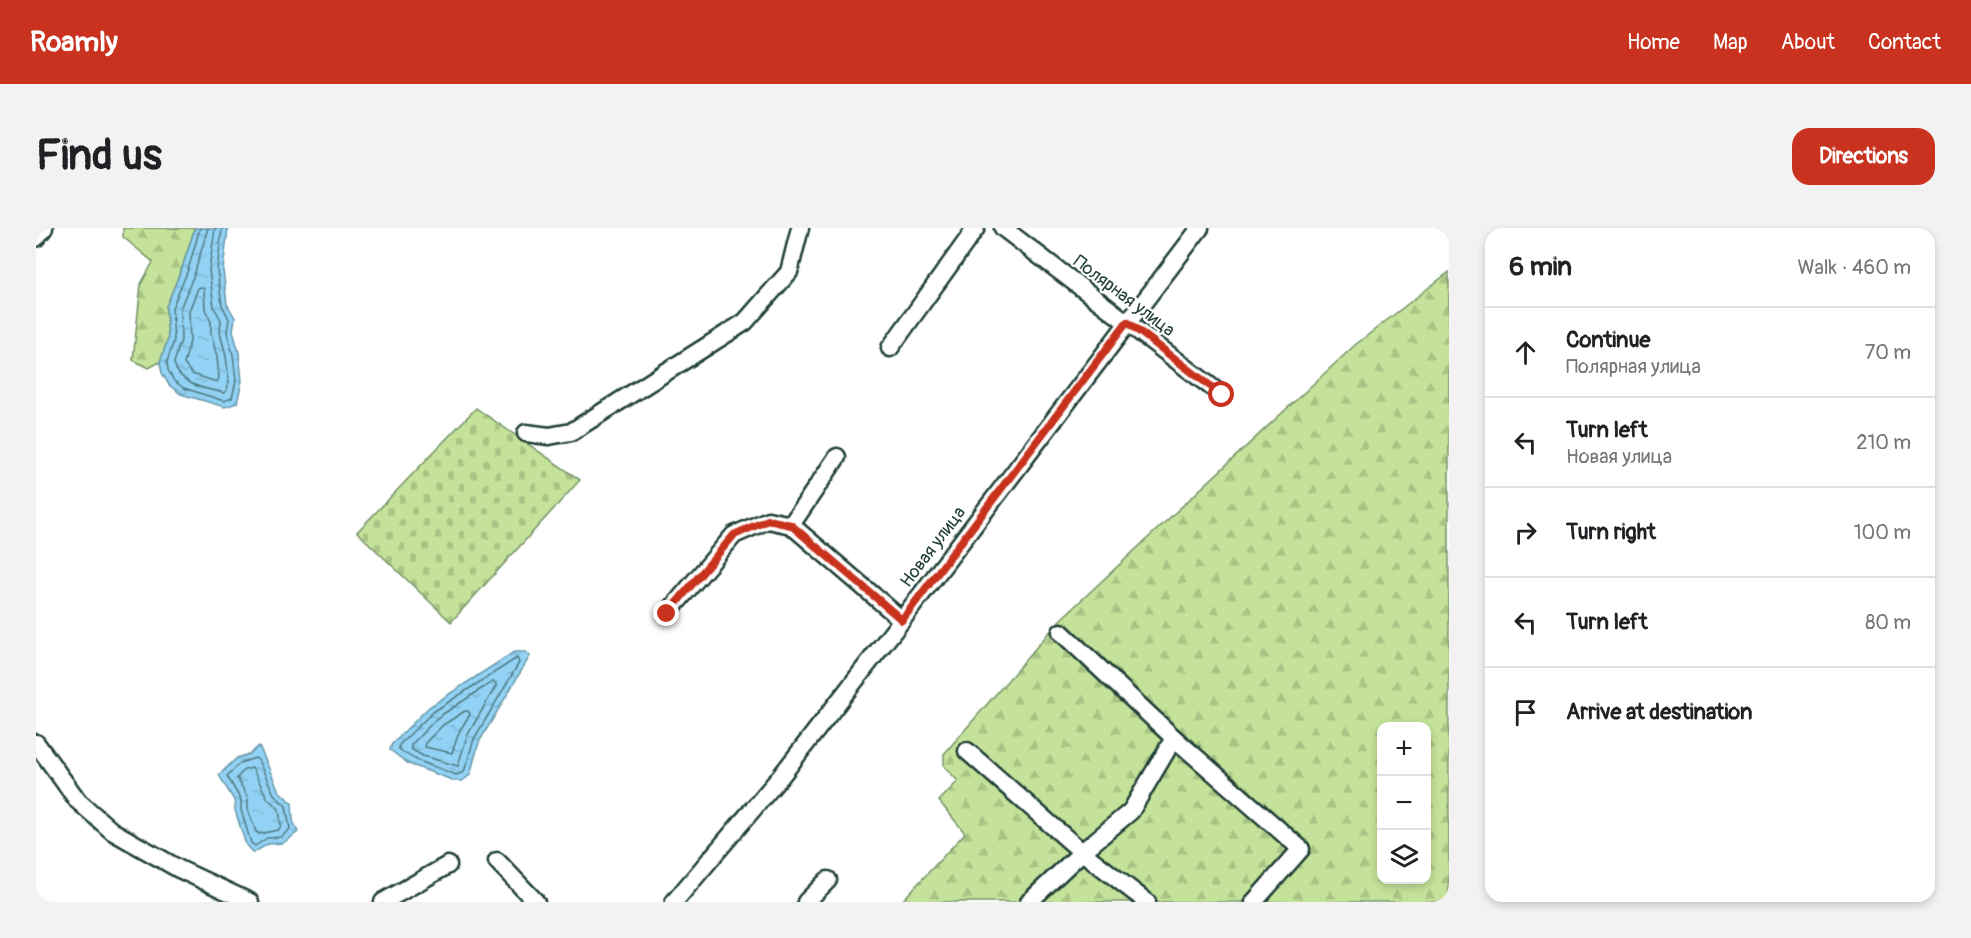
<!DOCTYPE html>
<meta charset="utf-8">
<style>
body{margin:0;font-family:Pangolin,sans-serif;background:#f2f2f2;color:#202124}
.controls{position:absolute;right:18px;bottom:18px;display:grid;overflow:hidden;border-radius:12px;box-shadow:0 3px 9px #0003}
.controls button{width:54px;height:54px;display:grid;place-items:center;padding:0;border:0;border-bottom:2px solid #e0e0e0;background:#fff;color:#202124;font:30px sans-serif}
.stop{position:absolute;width:18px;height:18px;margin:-14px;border:4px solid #c8321e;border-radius:50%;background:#fff}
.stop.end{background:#c8321e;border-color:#fff;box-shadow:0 2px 6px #0008}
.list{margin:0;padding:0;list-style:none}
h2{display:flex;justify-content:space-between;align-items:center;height:78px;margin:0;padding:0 24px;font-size:26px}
h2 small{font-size:20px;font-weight:400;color:#757577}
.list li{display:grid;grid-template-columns:39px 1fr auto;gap:18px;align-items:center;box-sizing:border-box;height:90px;padding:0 24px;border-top:2px solid #e0e0e0}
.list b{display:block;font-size:22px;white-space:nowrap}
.list p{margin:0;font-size:20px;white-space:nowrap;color:#757577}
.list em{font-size:20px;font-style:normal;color:#757577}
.icon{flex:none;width:33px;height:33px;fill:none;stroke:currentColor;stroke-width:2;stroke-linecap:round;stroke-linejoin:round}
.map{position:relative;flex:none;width:1413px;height:674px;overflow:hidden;border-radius:18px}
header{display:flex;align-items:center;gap:36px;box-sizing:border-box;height:84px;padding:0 30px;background:#c8321e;color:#fff}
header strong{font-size:28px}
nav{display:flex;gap:33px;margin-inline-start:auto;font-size:21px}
.intro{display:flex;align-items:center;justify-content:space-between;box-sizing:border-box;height:144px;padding:0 36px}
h1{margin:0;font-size:42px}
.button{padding:15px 27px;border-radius:18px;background:#c8321e;color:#fff;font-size:21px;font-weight:700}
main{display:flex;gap:36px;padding:0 36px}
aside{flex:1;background:#fff;border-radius:18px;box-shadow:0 3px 9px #0003}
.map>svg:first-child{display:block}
.forest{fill:url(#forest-firs);stroke:#729066;stroke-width:1.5;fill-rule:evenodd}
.cemetery{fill:url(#cemetery-stones);stroke:#729066;stroke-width:1.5}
.water{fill:url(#water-ripples);stroke:#6496a7;stroke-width:1.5}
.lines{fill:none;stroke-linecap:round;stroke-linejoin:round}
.shore{stroke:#4d7981;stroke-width:1.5}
.minor-casing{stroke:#1f3d34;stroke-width:21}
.minor{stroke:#fff;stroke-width:16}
.route{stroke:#c8321e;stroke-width:8}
.labels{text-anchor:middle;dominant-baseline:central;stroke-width:4.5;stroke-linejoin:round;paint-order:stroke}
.street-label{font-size:18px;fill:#1f3d34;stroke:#fff}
</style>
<header>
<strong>Roamly</strong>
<nav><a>Home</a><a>Map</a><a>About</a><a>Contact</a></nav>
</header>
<div class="intro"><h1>Find us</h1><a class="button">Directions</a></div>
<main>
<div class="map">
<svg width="1413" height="674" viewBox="0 0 1413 674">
<defs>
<pattern id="forest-firs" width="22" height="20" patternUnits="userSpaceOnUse" patternTransform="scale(1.5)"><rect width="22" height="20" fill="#c4e299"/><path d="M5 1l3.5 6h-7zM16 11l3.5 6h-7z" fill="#a8c384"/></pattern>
<pattern id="cemetery-stones" width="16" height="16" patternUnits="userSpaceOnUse" patternTransform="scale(1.5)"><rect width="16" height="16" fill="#c4e299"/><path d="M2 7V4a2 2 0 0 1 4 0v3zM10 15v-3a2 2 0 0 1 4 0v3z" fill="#a8c384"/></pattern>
<pattern id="water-ripples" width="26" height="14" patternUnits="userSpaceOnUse" patternTransform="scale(1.5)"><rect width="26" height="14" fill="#92d2f4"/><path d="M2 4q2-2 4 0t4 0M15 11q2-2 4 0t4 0" fill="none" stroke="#7db5d2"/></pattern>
</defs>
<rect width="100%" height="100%" fill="#fff"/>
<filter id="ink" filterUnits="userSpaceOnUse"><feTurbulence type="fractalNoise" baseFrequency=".0167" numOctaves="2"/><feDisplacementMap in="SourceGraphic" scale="12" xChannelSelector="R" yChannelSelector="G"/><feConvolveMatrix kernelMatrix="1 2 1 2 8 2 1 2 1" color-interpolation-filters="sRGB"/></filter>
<g filter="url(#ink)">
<g class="forest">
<polygon points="87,0 159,0 146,40 130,79 132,111 124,134 113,140 97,132 105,56 117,34 87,9"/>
<path d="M1413,44V674H865L929,605L903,573L922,553L908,538V526L1023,393L1319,117ZM1346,499H1390V652H1346Z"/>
</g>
<polygon class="cemetery" points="440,180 544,252 415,394 321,304"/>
<g class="water">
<polygon points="159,0 192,0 187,42 191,76 199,90 197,103 203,125 206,153 201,175 189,179 145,166 133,157 126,145 124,134 132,111 130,79 146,40"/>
<polygon points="478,424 490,424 494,428 443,514 434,547 426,553 419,553 373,536 354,522 356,516 393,479"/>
<polygon points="223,518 243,563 256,575 257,593 262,604 247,615 232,616 217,625 210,617 199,582 199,574 183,547 201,530 214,526"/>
</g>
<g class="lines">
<g class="shore">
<polyline points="164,0 152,42 136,80 138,112 131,134 132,142 138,153 148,160 188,173 196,170 200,153 197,127 191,104 193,91 186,77 181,42 186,0"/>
<path d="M172,0L159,44L144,81L145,112L138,135C143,157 170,161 188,165L191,162L193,153L190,128L184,105L185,92L178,79L173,42L179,0"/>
<polygon points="165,59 168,61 169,81 175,94 175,106 181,129 183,150 181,154 156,146 148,136 154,113 153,83 162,60"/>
<path d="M481,430L483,435L438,511L428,544L420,547C400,538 380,535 363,521V517L397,484Z"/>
<polygon points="456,454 460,455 460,458 431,508 422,538 387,528 375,521 375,517 401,490"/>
<polygon points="429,483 432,483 434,486 423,504 416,525 389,519 389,515 407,497"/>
<polygon points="219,530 222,532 238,566 250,578 254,601 245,609 231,610 219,618 215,615 205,582 205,572 191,548 204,535"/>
<polygon points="216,540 232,571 243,581 245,598 242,602 223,606 220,604 212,581 212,570 201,550 208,542"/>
</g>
<defs>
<g id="minor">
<polyline points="967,0 1186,167"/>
<polyline points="0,10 8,0"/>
<polyline points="854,120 940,0"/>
<polyline points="490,205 513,208 535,204 709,94 753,44 764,0"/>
<polyline points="755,297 801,229"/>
<polyline points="631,386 698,307 732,292 755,297 866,392"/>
<polyline points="1025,404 1138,510"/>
<polyline points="0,515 42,573 76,603 143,641 214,674"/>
<polyline points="931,523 1046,624 1111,674"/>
<polyline points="461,633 500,674"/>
<polyline points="347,674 412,637"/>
<polyline points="638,674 745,548 862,397 1164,0"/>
<polyline points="770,674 792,652"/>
<polyline points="993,674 1046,624 1095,583 1138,510 1265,621 1218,674"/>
</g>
</defs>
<use href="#minor" class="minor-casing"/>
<use href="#minor" class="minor"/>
</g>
</g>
<g class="lines" filter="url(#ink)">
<polyline class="route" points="631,386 698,307 732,292 755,297 866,392 1091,94 1186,167"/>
</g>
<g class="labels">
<g class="street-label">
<text transform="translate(1088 68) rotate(37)">Полярная улица</text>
<text transform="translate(897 319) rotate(-53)">Новая улица</text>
</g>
</g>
</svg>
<div class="controls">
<button>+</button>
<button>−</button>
<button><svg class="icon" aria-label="layers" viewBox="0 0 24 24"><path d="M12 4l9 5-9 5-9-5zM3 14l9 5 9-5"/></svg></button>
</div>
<div class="stop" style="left:1186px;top:167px"></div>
<div class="stop end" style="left:631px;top:386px"></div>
</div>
<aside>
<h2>6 min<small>Walk · 460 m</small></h2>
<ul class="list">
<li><svg class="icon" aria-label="ahead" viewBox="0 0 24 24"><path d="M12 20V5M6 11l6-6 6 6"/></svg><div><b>Continue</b><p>Полярная улица</p></div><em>70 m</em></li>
<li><svg class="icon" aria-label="left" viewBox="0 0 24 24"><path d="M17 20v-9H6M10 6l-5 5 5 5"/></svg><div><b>Turn left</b><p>Новая улица</p></div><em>210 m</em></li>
<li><svg class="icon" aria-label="right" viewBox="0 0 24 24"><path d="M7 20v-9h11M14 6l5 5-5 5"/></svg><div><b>Turn right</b></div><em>100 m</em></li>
<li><svg class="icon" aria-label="left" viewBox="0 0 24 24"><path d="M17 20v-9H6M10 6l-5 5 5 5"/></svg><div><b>Turn left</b></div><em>80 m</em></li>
<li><svg class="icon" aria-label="arrive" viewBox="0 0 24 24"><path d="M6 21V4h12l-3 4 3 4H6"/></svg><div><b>Arrive at destination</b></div></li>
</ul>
</aside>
</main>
